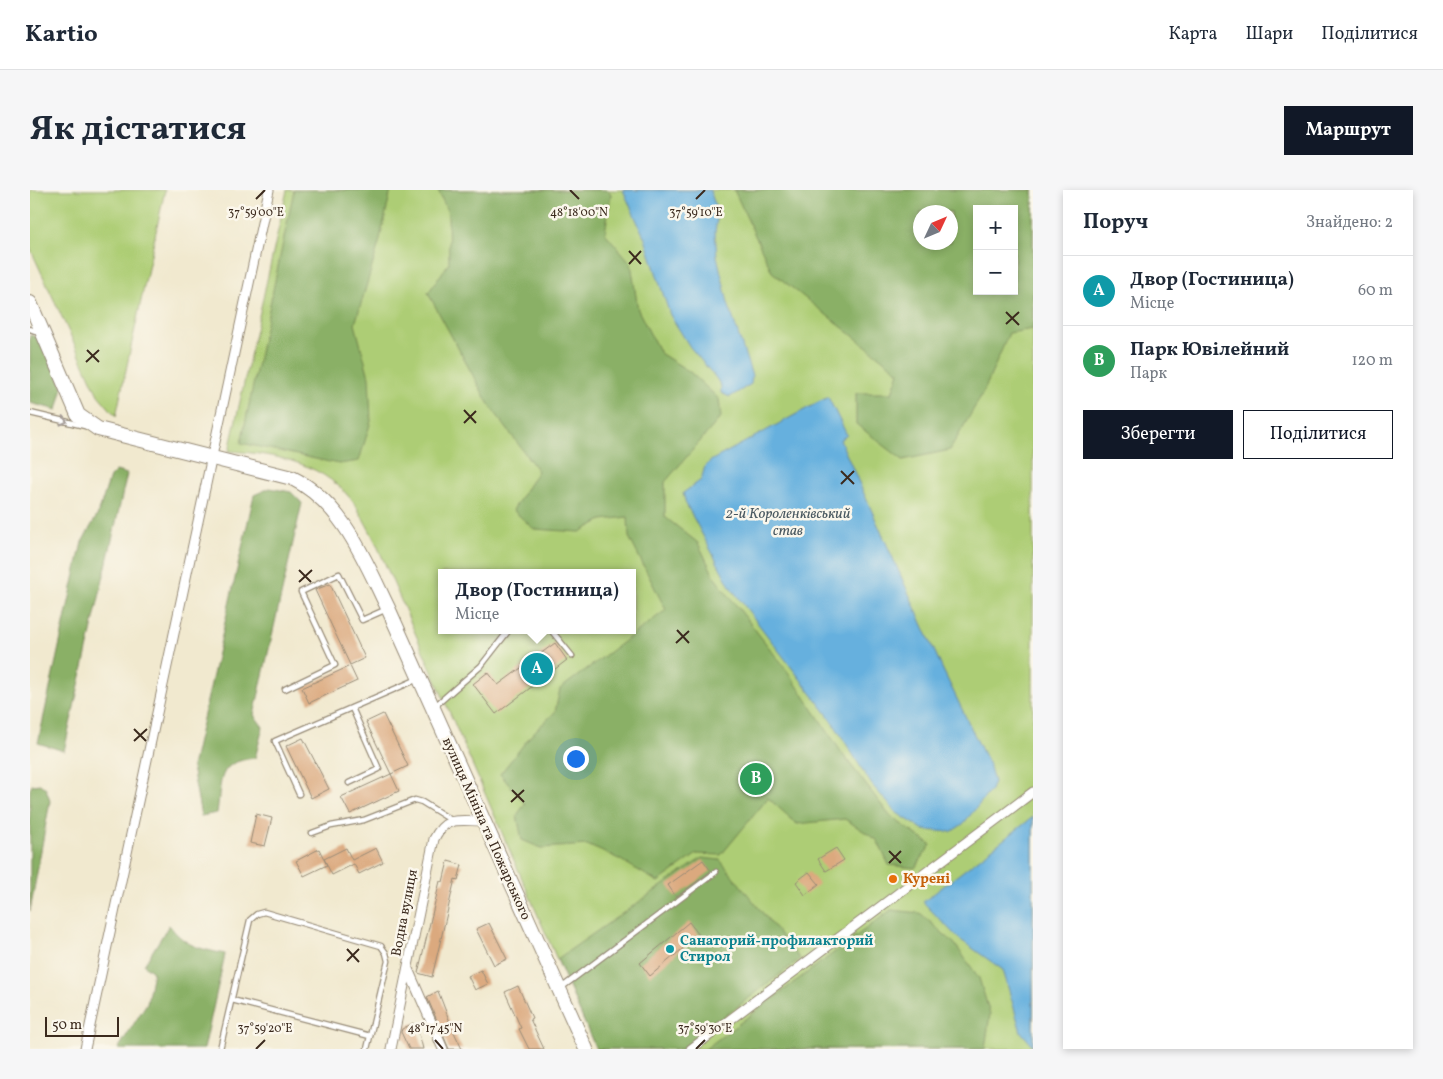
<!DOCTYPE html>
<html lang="uk">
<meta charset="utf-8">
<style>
body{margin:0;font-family:Vollkorn,serif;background:#f6f6f7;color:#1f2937}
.controls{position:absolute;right:15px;top:15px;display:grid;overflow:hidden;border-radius:0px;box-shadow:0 2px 8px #0003}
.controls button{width:45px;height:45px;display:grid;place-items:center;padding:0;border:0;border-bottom:1px solid #e0e1e3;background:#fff;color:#1f2937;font:25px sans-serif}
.compass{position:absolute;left:883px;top:15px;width:45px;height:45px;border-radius:50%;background:#fff;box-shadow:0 2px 8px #0003;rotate:46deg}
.scale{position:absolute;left:15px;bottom:12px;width:74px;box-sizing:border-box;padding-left:5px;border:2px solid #3b2a1e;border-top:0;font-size:14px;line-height:18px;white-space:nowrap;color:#3b2a1e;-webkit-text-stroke:4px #fbf7ec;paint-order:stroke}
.you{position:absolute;left:545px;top:568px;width:18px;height:18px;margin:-12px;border:4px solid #fff;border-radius:50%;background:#1a73e8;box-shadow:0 0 0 8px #1a73e833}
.badge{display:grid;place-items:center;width:32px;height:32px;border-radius:50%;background:#111827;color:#fff;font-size:16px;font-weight:700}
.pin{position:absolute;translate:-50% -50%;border:2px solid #fff;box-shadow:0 1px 5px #0006}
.popup{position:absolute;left:408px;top:379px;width:198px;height:65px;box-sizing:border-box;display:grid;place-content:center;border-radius:0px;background:#fff;filter:drop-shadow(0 1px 4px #0005);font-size:16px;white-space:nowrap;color:#747a83}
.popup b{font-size:19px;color:#1f2937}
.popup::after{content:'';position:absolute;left:50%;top:100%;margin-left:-10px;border:10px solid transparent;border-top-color:#fff}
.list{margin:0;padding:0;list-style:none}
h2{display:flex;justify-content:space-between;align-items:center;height:65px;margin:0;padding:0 20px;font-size:21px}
h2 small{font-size:16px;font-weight:400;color:#747a83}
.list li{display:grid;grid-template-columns:32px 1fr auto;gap:15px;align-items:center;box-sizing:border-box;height:70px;padding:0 20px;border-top:1px solid #e0e1e3}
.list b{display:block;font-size:19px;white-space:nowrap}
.list p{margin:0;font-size:16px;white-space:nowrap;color:#747a83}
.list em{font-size:16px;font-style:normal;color:#747a83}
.actions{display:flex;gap:10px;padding:15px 20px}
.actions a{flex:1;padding:11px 0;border:1px solid #111827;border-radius:0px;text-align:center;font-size:18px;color:#111827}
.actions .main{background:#111827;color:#fff}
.map{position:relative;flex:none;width:1003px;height:859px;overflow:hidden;border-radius:0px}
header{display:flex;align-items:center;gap:30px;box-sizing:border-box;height:70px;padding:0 25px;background:#fff;border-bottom:1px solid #e0e1e3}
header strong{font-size:24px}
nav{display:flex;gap:28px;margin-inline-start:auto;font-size:18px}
.intro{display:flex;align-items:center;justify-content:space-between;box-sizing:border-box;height:120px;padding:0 30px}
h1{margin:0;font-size:35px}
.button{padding:12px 22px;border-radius:0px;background:#111827;color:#fff;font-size:18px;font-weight:700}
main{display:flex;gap:30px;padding:0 30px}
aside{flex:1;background:#fff;border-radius:0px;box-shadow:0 2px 8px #0003}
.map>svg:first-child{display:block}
.green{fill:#adcd75;stroke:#747c4a;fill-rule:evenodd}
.forest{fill:#8ab066;stroke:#626d42;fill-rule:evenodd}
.water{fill:#66b0de;stroke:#506d7e}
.building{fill:#dba97e}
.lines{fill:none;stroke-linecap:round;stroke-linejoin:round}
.lane-casing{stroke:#968a76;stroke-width:7}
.street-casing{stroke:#968a76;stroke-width:11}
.secondary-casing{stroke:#968a76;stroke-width:16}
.lane{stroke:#fff;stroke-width:4.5}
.street{stroke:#fff;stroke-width:9}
.secondary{stroke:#fff;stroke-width:14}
.oneway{stroke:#a79f9a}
.ticks{fill:none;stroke:#3b2a1e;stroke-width:2}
.food-dot{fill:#e8710a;stroke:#fbf7ec;stroke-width:2}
.culture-dot{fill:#0f9aa8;stroke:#fbf7ec;stroke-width:2}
.labels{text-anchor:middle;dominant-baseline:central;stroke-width:5;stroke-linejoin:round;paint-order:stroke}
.street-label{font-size:14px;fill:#3b2a1e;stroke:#fbf7ec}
.food-label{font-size:14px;font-weight:bold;fill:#c56008;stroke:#fbf7ec;text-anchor:start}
.culture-label{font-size:14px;font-weight:bold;fill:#0d838f;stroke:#fbf7ec;text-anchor:start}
.water-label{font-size:15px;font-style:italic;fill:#4a5961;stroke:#fbf7ec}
.ticks-label{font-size:12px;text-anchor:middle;fill:#3b2a1e;stroke:#fbf7ec;stroke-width:5;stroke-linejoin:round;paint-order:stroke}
</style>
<header>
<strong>Kartio</strong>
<nav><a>Карта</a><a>Шари</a><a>Поділитися</a></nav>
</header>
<div class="intro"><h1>Як дістатися</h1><a class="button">Маршрут</a></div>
<main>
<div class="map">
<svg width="1003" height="859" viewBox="0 0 1003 859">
<rect width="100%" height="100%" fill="#fbf7ec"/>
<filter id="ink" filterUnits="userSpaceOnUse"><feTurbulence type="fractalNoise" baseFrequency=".02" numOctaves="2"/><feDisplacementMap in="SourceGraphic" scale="10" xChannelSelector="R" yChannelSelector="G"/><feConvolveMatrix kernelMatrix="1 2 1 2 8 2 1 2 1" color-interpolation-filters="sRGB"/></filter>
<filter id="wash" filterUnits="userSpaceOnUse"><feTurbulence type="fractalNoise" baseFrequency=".0096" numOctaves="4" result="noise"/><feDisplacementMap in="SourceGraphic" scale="20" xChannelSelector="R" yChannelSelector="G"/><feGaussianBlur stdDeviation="1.12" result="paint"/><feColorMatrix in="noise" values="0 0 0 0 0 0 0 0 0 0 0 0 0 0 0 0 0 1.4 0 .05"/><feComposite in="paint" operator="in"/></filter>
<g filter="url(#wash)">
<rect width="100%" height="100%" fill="#f1e9cf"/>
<g class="green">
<polygon points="0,0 135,0 86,226 68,205 0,58"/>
<path d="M257,0H1003V859H566L346,353C340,341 333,328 326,316C297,273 246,264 199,261ZM947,19H984V101H947ZM891,22H921V52H891ZM412,383H602V440H412Z"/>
</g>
<g class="forest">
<polygon points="264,0 361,0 349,53 325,134 339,187 341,231 329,271 309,274 211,253"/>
<polygon points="408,0 578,0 581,4 575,43 601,73 608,120 630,163 660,182 689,209 691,227 635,292 635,327 668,353 685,388 758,482 814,566 860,626 901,655 885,678 859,675 847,650 815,629 767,634 738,608 691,665 667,664 628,692 589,669 557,655 511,658 492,650 487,625 495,614 470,584 503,543 525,522 530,499 636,420 599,347 598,327 572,330 550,342 504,339 483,320 508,281 458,213 398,103 419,73 418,23"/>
<path d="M704,0H1003V139L979,143L954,201L920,260L873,270L826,234V203H862L869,182L742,82ZM947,19H984V101H947ZM891,22H921V52H891Z"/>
<polygon points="0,145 10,148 33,197 27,220 0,213"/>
<polygon points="86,281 97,284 34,561 8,553 52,352 68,324 80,287"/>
<path d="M240,298L261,302L272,313L224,525L233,537L225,568C186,572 192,589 187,623L171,626L162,577L224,305Z"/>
<polygon points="10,594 16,599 20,611 0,721 0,600 2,595"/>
<polygon points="672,668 690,670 770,769 652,859 566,859 527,769"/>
<polygon points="861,720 890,723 924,753 949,788 960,824 955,859 675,859"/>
<path d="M139,735C156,757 168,758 195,764L174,859H88L117,813L123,782L114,775Z"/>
</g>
<g class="water">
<polygon points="593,0 680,0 688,24 685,42 687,66 698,113 722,186 721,194 700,207 691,203 691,196 686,188 660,157 640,125 615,49"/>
<polygon points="798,207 817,245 810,250 913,480 960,577 964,592 961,600 933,634 921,642 894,640 867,623 842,595 800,528 701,398 656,314 653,303 671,290 675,276 682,270"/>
<polygon points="1003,627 1003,856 991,842 973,780 928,748 893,712"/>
</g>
<g id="blocks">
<g class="building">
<polygon points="300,394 335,468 320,475 285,400"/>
<polygon points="525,453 537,470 466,524 443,494 458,482 468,495"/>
<polygon points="320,476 327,491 279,513 272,498"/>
<polygon points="353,524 378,576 361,584 336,532"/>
<polygon points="273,548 299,599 281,608 256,556"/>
<polygon points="361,584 369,601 320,624 311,607"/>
<polygon points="226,624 242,628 235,656 220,653"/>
<polygon points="316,658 322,670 346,658 353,672 329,684 324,674 302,685 294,669"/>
<polygon points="806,658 814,670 796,681 788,669"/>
<polygon points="289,659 297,675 274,686 266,671"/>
<polygon points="673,670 681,681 646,707 638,695"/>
<polygon points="418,671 432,675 428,690 425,689 402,787 388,783 410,691 413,692"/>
<polygon points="779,682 789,694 775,705 766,692"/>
<polygon points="659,732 669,745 620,786 610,773"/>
<polygon points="459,733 477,769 464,775 446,739"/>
<polygon points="451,780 458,794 445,800 438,786"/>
<polygon points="488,796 502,828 500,829 514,859 499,859 489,839 491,838 475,802"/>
<polygon points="408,801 423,840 432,859 419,859 397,807"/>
<polygon points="383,833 390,847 393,859 379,859 371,842 372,839"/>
</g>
</g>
</g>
<g filter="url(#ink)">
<use href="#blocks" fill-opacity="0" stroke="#968a76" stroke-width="1"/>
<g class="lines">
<defs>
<g id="lane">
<polyline points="0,139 8,142"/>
<polyline points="0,223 55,236"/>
<polyline points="521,440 542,466"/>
<polyline points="255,499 305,475 271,402 309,384 332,430 357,419"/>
<polyline points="405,516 451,476 479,440"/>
<polyline points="319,593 349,579 322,518"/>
<polyline points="269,604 245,551 388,489"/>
<polyline points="282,643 301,636 334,630 385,610 392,612 421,630"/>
<polyline points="531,798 686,682"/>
<polyline points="202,810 340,846"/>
<polyline points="190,859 220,730 227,724 234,722 351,756 356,763 358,771 337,859"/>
</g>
<g id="street">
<polyline points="378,779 413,859"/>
<polyline points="55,859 239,0"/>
<path d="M361,859L404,649C416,625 429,631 452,631"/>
<polyline points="661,859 1003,602"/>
</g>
<path id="secondary" d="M0,113L48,225L68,239L262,288C313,313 335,371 358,418L556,859"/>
</defs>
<use href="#lane" class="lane-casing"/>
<use href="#street" class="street-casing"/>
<use href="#secondary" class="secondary-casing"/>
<use href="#lane" class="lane"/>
<use href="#street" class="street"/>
<use href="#secondary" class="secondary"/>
</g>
<defs><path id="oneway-chevron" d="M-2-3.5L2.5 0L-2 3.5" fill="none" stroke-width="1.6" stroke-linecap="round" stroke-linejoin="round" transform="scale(1.25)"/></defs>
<use class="oneway" href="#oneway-chevron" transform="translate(34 231) rotate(14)"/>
</g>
<path class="ticks" d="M540,0L549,9M226,9L235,0M666,9L675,0M599,61L611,74M599,74L611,61M976,122L989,135M976,134L989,122M57,160L69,172M56,172L69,160M434,220L446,233M434,233L446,221M811,281L824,294M811,294L824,281M269,380L281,392M269,392L282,380M647,440L659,453M646,453L659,441M104,539L116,551M104,551L117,539M482,600L494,612M481,612L494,600M859,661L871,673M859,673L871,661M317,759L329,772M317,771L329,759M405,850L413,859M226,859L235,850M666,859L675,850"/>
<circle class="food-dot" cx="863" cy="689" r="5"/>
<circle class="culture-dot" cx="640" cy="759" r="5"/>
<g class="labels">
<g class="street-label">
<text transform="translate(456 639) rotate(66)">вулиця Мініна та Пожарського</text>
<text transform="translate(375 723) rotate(-79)">Водна вулиця</text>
</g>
<g class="food-label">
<text x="873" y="689">Курені</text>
</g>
<g class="culture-label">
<text x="650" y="751">Санаторий-профилакторий<tspan x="650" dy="16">Стирол</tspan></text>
</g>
<g class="water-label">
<text x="758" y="324">2-й Короленківський<tspan x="758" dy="17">став</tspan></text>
</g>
</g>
<g class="ticks-label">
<text x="226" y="26">37°59'00"E</text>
<text x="666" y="26">37°59'10"E</text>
<text x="549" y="26">48°18'00"N</text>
<text x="405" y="842">48°17'45"N</text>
<text x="235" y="842">37°59'20"E</text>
<text x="675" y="842">37°59'30"E</text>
</g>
</svg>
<div class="controls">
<button>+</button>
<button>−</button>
</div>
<svg class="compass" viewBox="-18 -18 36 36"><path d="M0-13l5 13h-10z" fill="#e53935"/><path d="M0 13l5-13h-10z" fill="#747a83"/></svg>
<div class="scale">50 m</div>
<div class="you"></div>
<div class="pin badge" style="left:507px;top:479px;background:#0f9aa8">A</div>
<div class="popup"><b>Двор (Гостиница)</b>Місце</div>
<div class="pin badge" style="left:726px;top:589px;background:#2e9e5b">B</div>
</div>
<aside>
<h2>Поруч<small>Знайдено: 2</small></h2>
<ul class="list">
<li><span class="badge" style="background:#0f9aa8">A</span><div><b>Двор (Гостиница)</b><p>Місце</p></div><em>60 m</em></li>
<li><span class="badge" style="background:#2e9e5b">B</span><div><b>Парк Ювілейний</b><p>Парк</p></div><em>120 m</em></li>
</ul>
<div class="actions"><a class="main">Зберегти</a><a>Поділитися</a></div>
</aside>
</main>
